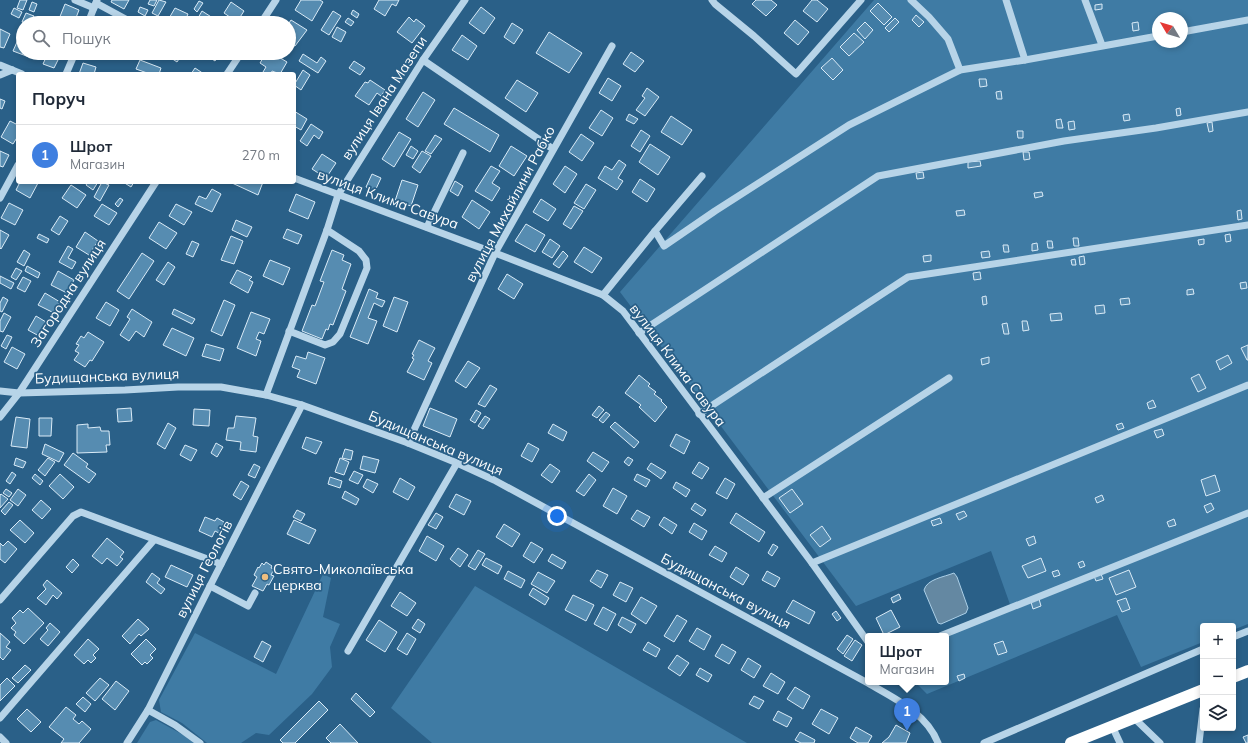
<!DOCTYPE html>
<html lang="uk">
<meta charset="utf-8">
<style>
body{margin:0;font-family:Mulish,sans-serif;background:#f6f6f7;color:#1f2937}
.controls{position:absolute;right:12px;bottom:12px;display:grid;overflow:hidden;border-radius:4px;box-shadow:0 2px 6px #0003}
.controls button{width:36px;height:36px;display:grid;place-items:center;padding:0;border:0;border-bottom:1px solid #e0e1e3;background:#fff;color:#1f2937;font:20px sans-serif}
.compass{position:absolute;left:1152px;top:12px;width:36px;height:36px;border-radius:50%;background:#fff;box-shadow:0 2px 6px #0003;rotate:308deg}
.you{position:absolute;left:557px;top:516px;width:14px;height:14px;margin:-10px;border:3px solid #fff;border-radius:50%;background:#1a73e8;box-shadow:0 0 0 6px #1a73e833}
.badge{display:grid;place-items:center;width:26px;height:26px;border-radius:50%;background:#7c6c57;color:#fff;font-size:13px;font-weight:700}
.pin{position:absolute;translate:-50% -33px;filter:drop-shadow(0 1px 2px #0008)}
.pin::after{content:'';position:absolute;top:21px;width:14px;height:12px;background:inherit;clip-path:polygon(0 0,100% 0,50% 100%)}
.popup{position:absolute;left:865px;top:633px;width:84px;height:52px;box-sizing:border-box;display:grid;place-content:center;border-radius:4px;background:#fff;filter:drop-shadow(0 1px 3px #0005);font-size:13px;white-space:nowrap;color:#747a83}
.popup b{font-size:15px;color:#1f2937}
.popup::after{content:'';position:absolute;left:50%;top:100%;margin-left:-8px;border:8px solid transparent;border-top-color:#fff}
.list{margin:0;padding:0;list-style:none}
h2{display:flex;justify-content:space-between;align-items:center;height:52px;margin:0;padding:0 16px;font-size:17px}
h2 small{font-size:13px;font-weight:400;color:#747a83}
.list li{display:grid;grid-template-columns:26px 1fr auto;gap:12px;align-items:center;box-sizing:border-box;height:60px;padding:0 16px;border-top:1px solid #e0e1e3}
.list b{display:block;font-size:15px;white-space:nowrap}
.list p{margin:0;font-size:13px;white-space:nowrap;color:#747a83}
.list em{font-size:13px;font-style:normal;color:#747a83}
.icon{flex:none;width:22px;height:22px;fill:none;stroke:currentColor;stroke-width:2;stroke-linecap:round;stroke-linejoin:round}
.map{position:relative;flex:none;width:1248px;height:743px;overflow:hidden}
.search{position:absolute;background:#fff;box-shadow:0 2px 6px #0003;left:16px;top:16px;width:280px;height:44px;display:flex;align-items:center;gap:10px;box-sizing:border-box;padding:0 14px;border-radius:22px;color:#747a83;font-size:15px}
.panel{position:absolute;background:#fff;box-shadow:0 2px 6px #0003;left:16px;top:72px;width:280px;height:112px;border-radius:4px}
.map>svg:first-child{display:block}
.green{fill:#3f7ba4;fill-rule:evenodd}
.water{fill:#6488a2;stroke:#acd0e8}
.building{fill:#568cb1;stroke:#daebf7}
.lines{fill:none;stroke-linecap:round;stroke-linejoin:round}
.minor{stroke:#b7d4e8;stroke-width:7}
.highway{stroke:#fff;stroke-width:12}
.poi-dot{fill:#eebe7f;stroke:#2a6088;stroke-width:1.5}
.labels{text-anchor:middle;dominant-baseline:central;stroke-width:3.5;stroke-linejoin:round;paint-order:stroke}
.street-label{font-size:14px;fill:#fff;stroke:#2a6088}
.poi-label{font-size:14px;fill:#fff;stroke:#2a6088;text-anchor:start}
</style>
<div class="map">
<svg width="1248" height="743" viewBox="0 0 1248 743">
<rect width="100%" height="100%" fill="#2a6088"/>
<g class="green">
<path d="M874,0H1248V624L1233,630V626H1203V642L1141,667L1117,615L927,694L915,682H946V636L1012,610L991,551L856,606L620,292ZM1158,18H1182V42H1158Z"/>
<polygon points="323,574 331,578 323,617 340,624 330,647 332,667 312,694 269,735 256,733 241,743 207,743 182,723 161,712 159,700 195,633 276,674"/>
<polygon points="475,586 747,743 432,743 391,708"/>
<polygon points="156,720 187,737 195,743 137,743 150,722"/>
</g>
<path class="water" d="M954,573L957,577L968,608L966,613L941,624L938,623L924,590C927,579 944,577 954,573Z"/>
<g class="building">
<polygon points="20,0 27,0 23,10 17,8"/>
<polygon points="112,0 129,0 124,9 111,2"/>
<polygon points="150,0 157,0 154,6 148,4"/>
<polygon points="159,0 166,2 158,16 152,13"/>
<polygon points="301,0 320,0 323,2 312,21 295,10"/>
<polygon points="379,0 399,0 396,6 392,4 385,16 374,9"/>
<polygon points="756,0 771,0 777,5 766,16 752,4"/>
<polygon points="812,0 817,0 828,9 817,22 803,11"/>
<polygon points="199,1 203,3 197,12 194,9"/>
<polygon points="32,2 37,4 34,12 29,10"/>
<polygon points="231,2 244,11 237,22 224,13"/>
<polygon points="878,3 892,17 884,25 870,11"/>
<polygon points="65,4 79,10 74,23 68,23 59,19"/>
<polygon points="1102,4 1102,9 1095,10 1095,5"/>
<polygon points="140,7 148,10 145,16 138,12"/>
<polygon points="481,7 495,18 484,34 469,23"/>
<polygon points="14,8 22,12 19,18 11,14"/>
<polygon points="175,8 188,14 184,23 174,23 168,20"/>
<polygon points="353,10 359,14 357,18 351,14"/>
<polygon points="202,11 216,20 214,23 206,23 198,18"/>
<polygon points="333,11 341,16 329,35 321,30"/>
<polygon points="26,13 34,16 30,23 22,22"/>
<polygon points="916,15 924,22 919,27 912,20"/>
<polygon points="37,17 45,21 45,23 34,23"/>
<polygon points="409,17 414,22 416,19 425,26 412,43 397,32"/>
<polygon points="104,18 118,23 102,23"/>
<polygon points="348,18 354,22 351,26 345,22"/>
<polygon points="895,18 899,22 889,32 885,28"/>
<polygon points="291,20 307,30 295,46 292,44 289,46 289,23"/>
<polygon points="795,20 809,32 798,45 784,33"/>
<polygon points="865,22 873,30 865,39 857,30"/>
<polygon points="1138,22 1139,30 1133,31 1132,23"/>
<polygon points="512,23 523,30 514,44 504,37"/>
<polygon points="337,27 346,32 341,42 332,37"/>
<polygon points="0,29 10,34 4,48 0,47"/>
<polygon points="549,32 582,53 569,73 536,53"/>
<polygon points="21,33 23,34 23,53 31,53 29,57 13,51"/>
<polygon points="854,33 864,42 849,56 840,47"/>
<polygon points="462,35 477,46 468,60 452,50"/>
<polygon points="631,52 644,61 635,72 623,64"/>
<polygon points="48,53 52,53 60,56 54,68 43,64"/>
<polygon points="175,53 183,53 177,62 171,58"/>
<polygon points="203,53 220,53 215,61"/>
<polygon points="266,53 272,53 287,62 280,74 272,71 271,74 267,74 263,72 266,67 260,63"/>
<polygon points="303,54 317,63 321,57 326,61 318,73 299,61"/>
<polygon points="832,58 843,70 833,80 821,68"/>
<polygon points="140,60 161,68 159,74 150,74 136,69"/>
<polygon points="354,61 365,68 360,75 349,68"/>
<polygon points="83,63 96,67 94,74 79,74"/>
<polygon points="195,68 204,74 191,74"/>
<polygon points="303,70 310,75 301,90 294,85"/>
<polygon points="608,78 621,86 612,101 599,93"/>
<polygon points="979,79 986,79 987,86 980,87"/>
<polygon points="370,80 385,90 381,96 377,93 369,105 355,96 365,82 368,83"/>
<polygon points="517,80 538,93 526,112 505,98"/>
<polygon points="647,88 659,97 645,116 636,110 645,98 642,96"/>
<polygon points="1001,91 1002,99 997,99 996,92"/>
<polygon points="423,92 435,100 418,127 406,119"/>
<polygon points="0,99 5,101 2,109 0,108"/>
<polygon points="454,108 499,135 490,152 444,124"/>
<polygon points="1180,108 1181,115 1177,116 1176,109"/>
<polygon points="601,110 613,118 602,136 589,128"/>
<polygon points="294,111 307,119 301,130 294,126 295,122"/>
<polygon points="629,114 638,119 634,124 626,120"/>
<polygon points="1129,114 1130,120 1124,121 1123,115"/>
<polygon points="671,116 692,130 682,145 661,132"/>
<polygon points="1061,119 1063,128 1057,128 1056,120"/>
<polygon points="10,121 18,125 18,136 13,144 1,137"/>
<polygon points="1074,121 1075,129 1069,130 1068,122"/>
<polygon points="1212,122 1213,131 1209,132 1207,123"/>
<polygon points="311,124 323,132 319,139 314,135 307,146 300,141"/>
<polygon points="641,130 650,136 640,152 631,146"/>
<polygon points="1017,131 1023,131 1023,138 1018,138"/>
<polygon points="399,132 411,139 394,167 382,159"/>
<polygon points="581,134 594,143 582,161 569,152"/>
<polygon points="435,135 442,139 431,154 425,151"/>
<polygon points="650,144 670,157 658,175 639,162"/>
<polygon points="411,146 418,151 413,159 406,155"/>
<polygon points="511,146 527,156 514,176 499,166"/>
<polygon points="0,151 9,155 3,167 0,166"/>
<polygon points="422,151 431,156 420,173 412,167"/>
<polygon points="1023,152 1029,152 1030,159 1024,160"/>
<polygon points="322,154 336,163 326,178 312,169"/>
<polygon points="619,160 626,165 618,178 623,181 617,190 598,178 605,166 612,170"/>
<polygon points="980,161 981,166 968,168 968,162"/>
<polygon points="491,166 500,171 492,183 500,188 492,201 475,191"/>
<polygon points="565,166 577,174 565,193 553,184"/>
<polygon points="923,172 924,178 917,179 916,173"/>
<polygon points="372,174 381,178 375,191 366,187"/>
<polygon points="640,179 655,189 647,202 632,192"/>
<polygon points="402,180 418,185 411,206 395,201"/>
<polygon points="455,181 463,186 458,196 450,191"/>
<polygon points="20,182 36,182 38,183 30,198 16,190"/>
<polygon points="88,182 98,182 93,190 86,185"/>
<polygon points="102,182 109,185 100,201 94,197"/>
<polygon points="123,182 134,182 131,187"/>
<polygon points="233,182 263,182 258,195 232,183"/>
<polygon points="586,184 596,190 584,209 574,203"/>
<polygon points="71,185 86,195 77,208 62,198"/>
<polygon points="212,189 221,194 212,212 195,204 199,196 206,199"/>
<polygon points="1042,192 1043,196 1035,198 1034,193"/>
<polygon points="296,194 315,202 308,219 289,211"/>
<polygon points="120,198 123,200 118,207 115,204"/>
<polygon points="541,199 556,209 548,221 533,212"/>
<polygon points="472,200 490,212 479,229 462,217"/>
<polygon points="9,203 23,210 15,225 1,218"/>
<polygon points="102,204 117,213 109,225 94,216"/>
<polygon points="176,204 192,212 184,225 169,216"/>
<polygon points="574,206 583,211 571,229 563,224"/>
<polygon points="964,210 965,215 957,216 956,211"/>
<polygon points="1241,210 1242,219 1238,220 1237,211"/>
<polygon points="60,216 68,221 59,235 51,230"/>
<polygon points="236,220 252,227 247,237 232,230"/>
<polygon points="159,222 177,233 166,249 149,238"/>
<polygon points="526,224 545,235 535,252 515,241"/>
<polygon points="287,229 302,235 298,244 283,238"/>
<polygon points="0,230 9,235 1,249 0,248"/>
<polygon points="85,232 98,241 89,255 76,247"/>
<polygon points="39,234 49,239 47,243 37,238"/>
<polygon points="1230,234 1231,241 1226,242 1225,235"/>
<polygon points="231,236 243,241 234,264 221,260"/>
<polygon points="1073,238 1078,238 1079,246 1074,246"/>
<polygon points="550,239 560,246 552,258 542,252"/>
<polygon points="1204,239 1204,244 1199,245 1198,240"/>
<polygon points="192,241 199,244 193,257 186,254"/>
<polygon points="1047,241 1052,241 1053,248 1048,248"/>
<polygon points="1037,243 1038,250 1032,251 1032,244"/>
<polygon points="1003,245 1008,245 1009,252 1004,252"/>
<polygon points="68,246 73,249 68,258 76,262 72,269 59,262"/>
<polygon points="584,247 602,258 592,273 574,262"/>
<polygon points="24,250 30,254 24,266 17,262"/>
<polygon points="332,250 344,255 342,260 351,264 342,289 346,291 333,325 330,324 328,330 326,329 322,339 302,331 312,305 315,306 324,282 320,281"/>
<polygon points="563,251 568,256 559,268 553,264"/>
<polygon points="989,251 990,257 982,258 981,252"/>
<polygon points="142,253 154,261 129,299 117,291"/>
<polygon points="931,255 931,261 924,262 923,256"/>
<polygon points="1084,256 1085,264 1080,265 1079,257"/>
<polygon points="1075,259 1076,265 1072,265 1071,260"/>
<polygon points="270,260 290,268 283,285 263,276"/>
<polygon points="168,262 175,267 164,285 156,280"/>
<polygon points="27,266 40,273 38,278 25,271"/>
<polygon points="16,268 22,271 16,280 11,277"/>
<polygon points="237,270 252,277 249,280 253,282 248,293 230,283"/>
<polygon points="58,271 74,280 67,293 51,285"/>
<polygon points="980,272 981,279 974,280 973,273"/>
<polygon points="507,274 523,284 514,299 498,289"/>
<polygon points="0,276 14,283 11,289 0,283"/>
<polygon points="23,277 31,281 25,292 17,288"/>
<polygon points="1246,282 1247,288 1241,289 1240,283"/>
<polygon points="369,289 378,293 376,298 385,301 382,307 374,303 368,318 377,321 368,344 350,337"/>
<polygon points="1193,289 1194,294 1187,295 1187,290"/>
<polygon points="45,293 60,302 54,313 38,305"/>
<polygon points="986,296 987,304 983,305 982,297"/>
<polygon points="3,297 8,300 2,312 0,311 0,303"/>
<polygon points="394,297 408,302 397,332 383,326"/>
<polygon points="1129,298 1130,304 1121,305 1120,299"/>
<polygon points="224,300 235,305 222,336 211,331"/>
<polygon points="106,302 119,310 110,326 96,318"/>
<polygon points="1104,305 1105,313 1096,314 1095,306"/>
<polygon points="132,309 152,322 144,337 136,331 129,341 120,335 130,319 127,317"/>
<polygon points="174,309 195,319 192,324 172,314"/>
<polygon points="251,312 270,319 264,334 259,332 256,339 261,341 256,356 237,348"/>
<polygon points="4,313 11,317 3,332 0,331 0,321"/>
<polygon points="1061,313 1062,320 1051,321 1050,314"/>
<polygon points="36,316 46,322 39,336 28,330"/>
<polygon points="1022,321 1027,321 1029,330 1023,331"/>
<polygon points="1007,323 1009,334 1004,334 1002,324"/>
<polygon points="172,328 194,338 186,356 163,345"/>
<polygon points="88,332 104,342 92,361 90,360 85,367 74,360 79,353 75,351 79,345 76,344 81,336 84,338"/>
<polygon points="7,335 12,337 6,349 1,346"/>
<polygon points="419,340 435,348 428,361 432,363 424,380 407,372 414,359 412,358 414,355 412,354"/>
<polygon points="206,344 224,349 220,361 202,356"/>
<polygon points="1248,345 1248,360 1247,360 1241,348"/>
<polygon points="12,347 25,354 17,369 4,362"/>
<polygon points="308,352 325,358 316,384 297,377 300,370 292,367 296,356 306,359"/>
<polygon points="1228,355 1232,363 1220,370 1216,361"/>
<polygon points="989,357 989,363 982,365 981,359"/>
<polygon points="468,361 480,368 466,388 455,381"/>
<polygon points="1199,374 1206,388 1198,392 1191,378"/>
<polygon points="639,375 650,384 648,386 656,392 654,394 662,400 661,401 667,407 655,422 639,407 641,405 625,393"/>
<polygon points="490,385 497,389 485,407 478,404"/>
<polygon points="1153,400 1156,407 1149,409 1147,403"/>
<polygon points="599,406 604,410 597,418 592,415"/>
<polygon points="131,408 132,421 118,422 117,409"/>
<polygon points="430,408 457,419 450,437 423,426"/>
<polygon points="194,409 210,410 209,426 193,425"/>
<polygon points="476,410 481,413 475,423 470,420"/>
<polygon points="606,412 610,415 603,423 599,420"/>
<polygon points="236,416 256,418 253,436 258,437 256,452 240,450 241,442 226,440 228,428 234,428"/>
<polygon points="485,416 490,419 483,429 478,426"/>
<polygon points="16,417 30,419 27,448 11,446"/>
<polygon points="39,418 52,418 51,436 39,436"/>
<polygon points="615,422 639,442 634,448 610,427"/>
<polygon points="168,423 176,428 165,449 157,444"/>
<polygon points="1122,423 1124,428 1118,430 1116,425"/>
<polygon points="88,424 88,428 100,427 101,431 109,431 110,445 106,445 107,452 77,453 77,425"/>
<polygon points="553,424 567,432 563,441 548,433"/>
<polygon points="1162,429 1164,435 1157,438 1154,431"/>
<polygon points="676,434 690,441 684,454 670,446"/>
<polygon points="306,437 322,442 316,454 302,448"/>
<polygon points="216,443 223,447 217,457 211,453"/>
<polygon points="528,443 539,449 532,462 521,456"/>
<polygon points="45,444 64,453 59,462 42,454"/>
<polygon points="185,445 197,450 191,461 180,455"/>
<polygon points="345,449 353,451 351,460 342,458"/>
<polygon points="593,452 609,462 602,472 587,461"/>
<polygon points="73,453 88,464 86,467 96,474 89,483 64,465"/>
<polygon points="363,456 379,460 375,473 360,469"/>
<polygon points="628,457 633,460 629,466 624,462"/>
<polygon points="16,458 26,462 23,468 14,465"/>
<polygon points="48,458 55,462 45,476 38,470"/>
<polygon points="340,458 349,462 344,475 335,472"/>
<polygon points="699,462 709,468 702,479 692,473"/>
<polygon points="651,463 666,472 661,479 647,469"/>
<polygon points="254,464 260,467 255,478 248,475"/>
<polygon points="550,464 560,471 552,483 541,475"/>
<polygon points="354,471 363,475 358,484 349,480"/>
<polygon points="12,472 16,475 10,484 6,481"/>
<polygon points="35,474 43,481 40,485 32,478"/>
<polygon points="60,474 74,487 63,499 49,486"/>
<polygon points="589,474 596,480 584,496 576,491"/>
<polygon points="637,474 650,480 646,487 634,480"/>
<polygon points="1215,475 1220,491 1206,496 1201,480"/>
<polygon points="330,477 342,481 340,488 328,484"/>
<polygon points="400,478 415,487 408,500 393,492"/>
<polygon points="725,478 735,484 727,499 716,493"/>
<polygon points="367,479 378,484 373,493 363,487"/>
<polygon points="241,481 249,486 241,500 233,495"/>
<polygon points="676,482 690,490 686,497 673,488"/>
<polygon points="613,488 627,496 617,514 603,506"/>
<polygon points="6,489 12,493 9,497 3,493"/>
<polygon points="18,489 26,495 18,506 10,500"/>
<polygon points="792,489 803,504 790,513 779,498"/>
<polygon points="345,491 359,499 356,505 342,498"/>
<polygon points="1,494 8,499 0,508 0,495"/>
<polygon points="456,494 471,501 464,515 449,507"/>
<polygon points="1102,495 1104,500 1097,503 1095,498"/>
<polygon points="41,500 51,509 42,519 32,510"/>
<polygon points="9,502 13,505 5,515 1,511"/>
<polygon points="695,503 706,510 702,516 691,509"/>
<polygon points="1211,503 1214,509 1207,513 1204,506"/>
<polygon points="297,510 305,514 301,521 293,517"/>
<polygon points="637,510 650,517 644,527 631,519"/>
<polygon points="964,511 967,516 959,520 956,514"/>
<polygon points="436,513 443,517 436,529 428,525"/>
<polygon points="736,513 765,532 759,542 730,523"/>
<polygon points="205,517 215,521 217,518 224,522 219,533 215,531 212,537 199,531"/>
<polygon points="664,517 677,525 672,534 659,525"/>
<polygon points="940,518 942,523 933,526 931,521"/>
<polygon points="1174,519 1176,525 1169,527 1167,522"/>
<polygon points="20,520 34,533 25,543 10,530"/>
<polygon points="294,520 316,530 309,544 287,534"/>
<polygon points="694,523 707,531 702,540 689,532"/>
<polygon points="504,524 520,534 512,547 496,537"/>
<polygon points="822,526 831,539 820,547 810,535"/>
<polygon points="427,536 444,546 436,561 419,551"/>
<polygon points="1034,536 1036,543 1029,546 1026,539"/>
<polygon points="107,538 124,552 120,557 123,559 117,566 107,558 102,564 92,556"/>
<polygon points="8,541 17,549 5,563 0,559 0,543 3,546"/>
<polygon points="531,542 543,549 534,563 523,556"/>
<polygon points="773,544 778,547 772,556 768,553"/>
<polygon points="715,546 727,553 722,562 709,555"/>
<polygon points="458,548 468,555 460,567 450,559"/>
<polygon points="478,550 485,554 475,570 468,566"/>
<polygon points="552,554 566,562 562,569 548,561"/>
<polygon points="486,558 502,566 498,574 482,565"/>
<polygon points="1041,558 1046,571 1028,578 1022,566"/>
<polygon points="73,559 79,565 72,573 66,567"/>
<polygon points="1083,561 1085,566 1080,568 1078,563"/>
<polygon points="266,562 272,566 271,568 274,569 271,575 274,576 269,585 267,584 263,591 252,586 257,577 254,575 258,567 259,568 262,563 264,565"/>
<polygon points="171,565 193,575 187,587 165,577"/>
<polygon points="736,567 749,575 743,585 730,577"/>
<polygon points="597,570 608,575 601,588 590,581"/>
<polygon points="1058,570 1060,575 1054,577 1052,572"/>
<polygon points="1129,570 1136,587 1116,595 1109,578"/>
<polygon points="508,571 525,580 521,588 504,579"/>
<polygon points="767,571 780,578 775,587 762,580"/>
<polygon points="538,572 555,581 547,593 531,584"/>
<polygon points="152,573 160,579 157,583 165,589 161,594 146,582"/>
<polygon points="1101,574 1103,579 1096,581 1094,576"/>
<polygon points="47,580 62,593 57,599 53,595 46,605 37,598 46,589 43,585"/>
<polygon points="620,582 633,588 626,602 613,595"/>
<polygon points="533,588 549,598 545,605 529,595"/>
<polygon points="400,592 416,603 407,616 391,606"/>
<polygon points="899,594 901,599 893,603 891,598"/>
<polygon points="573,595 594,605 586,621 565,610"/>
<polygon points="641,597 657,606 646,624 631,614"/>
<polygon points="1126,598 1130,609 1122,612 1117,601"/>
<polygon points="1039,599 1041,606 1033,609 1031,602"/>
<polygon points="793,600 815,612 809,624 786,612"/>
<polygon points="603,607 616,614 607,631 594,624"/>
<polygon points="28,608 44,623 24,644 14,635 16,632 11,628 16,623 12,618 20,610 23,613"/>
<polygon points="891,610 900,627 884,635 876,618"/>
<polygon points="836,611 841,618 837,621 832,614"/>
<polygon points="677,615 687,621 674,642 664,636"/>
<polygon points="622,617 636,624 631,633 618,625"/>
<polygon points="138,619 149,629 141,636 139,634 130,644 122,636"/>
<polygon points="418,619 425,624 420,633 412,628"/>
<polygon points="379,620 397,632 385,652 366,640"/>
<polygon points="50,623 60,632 48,646 40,639 48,630 46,628"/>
<polygon points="697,628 711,636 704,650 689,641"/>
<polygon points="0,633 10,642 6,647 11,650 3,660 0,657"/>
<polygon points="407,633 416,639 407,655 397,649"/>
<polygon points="847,635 853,639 843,654 837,649"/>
<polygon points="88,639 99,649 93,655 96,658 91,663 88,660 84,664 74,655"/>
<polygon points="146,639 156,649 150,655 153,658 147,664 145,662 142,665 131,654"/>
<polygon points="855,640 862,645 852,661 844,656"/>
<polygon points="262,641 271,646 263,662 254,657"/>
<polygon points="1003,641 1007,652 998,655 994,644"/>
<polygon points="648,642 660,649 656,657 643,650"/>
<polygon points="722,644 736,652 729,664 715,656"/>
<polygon points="677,655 689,663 680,676 668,668"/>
<polygon points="748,658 761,666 754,678 741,670"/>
<polygon points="25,665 31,670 18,683 12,678"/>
<polygon points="700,668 712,675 708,682 696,675"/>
<polygon points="771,673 785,682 778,694 763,686"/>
<polygon points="964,674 965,678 959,681 957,676"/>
<polygon points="7,678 15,686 0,701 0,685"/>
<polygon points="100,678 109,685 95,701 86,693"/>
<polygon points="116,681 129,691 115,710 102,699"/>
<polygon points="795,687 810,696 803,709 787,699"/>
<polygon points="356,693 375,712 370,717 351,699"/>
<polygon points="754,696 764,701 759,709 749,704"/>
<polygon points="83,697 91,704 85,712 76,704"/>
<polygon points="319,701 328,710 295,743 283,743 280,740"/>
<polygon points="66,707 76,715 73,719 79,724 82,721 91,729 79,743 61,743 64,739 49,727"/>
<polygon points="27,709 41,722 31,732 17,719"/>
<polygon points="821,709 838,718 829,734 812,724"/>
<polygon points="778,711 792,718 787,727 773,720"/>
<polygon points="340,724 358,743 331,743 326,738"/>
<polygon points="896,725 910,733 906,743 882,743 889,737"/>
<polygon points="856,727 872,736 868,743 858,743 850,738"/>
<polygon points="800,732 815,740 814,743 801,743 795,740"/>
<polygon points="1248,735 1248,743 1246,743 1243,737"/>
</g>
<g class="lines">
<g class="minor">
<polyline points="75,0 94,8"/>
<polyline points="712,0 715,4 754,36 796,74 861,0"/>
<polyline points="911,0 929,17 948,39 960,70"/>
<polyline points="1006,0 1025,60"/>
<polyline points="1085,0 1102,45"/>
<polyline points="96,3 133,23"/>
<polyline points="88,23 97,0"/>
<polyline points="261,23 276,0"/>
<polyline points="1182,32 1248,20"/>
<polyline points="423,60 553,149"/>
<polyline points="0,65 22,74"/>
<polyline points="66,74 75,53"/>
<polyline points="227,74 241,53"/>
<polyline points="0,75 12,70"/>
<polyline points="294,178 495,253 603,295 623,311 812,563 868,642"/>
<polyline points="0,198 18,165"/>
<polyline points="427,227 463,153"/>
<polyline points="655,231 664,246 715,211 849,125 960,70 1025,60 1158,36"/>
<polyline points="603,295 655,231 702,176"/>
<polyline points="289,331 325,345 333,342 340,334 367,268 366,260 359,251 327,230"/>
<polyline points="639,333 878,176 1064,141 1156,128 1248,112"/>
<path d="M0,391L19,393L125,390L178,387H221L266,395L302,405L408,443L457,463L494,480L866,682C892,697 927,713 938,743"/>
<polyline points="266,395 327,230 338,195 423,60 465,0"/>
<polyline points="699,414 908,277 1248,225"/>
<polyline points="0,417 19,393 156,182"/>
<polyline points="408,443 495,253 612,46"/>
<polyline points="763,498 949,378"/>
<polyline points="812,563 1248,385"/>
<polyline points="210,586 248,606 255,593"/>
<polyline points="0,600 73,516 81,512 221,564"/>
<polyline points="940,636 1248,513"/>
<polyline points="1233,637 1248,631"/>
<polyline points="348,651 457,463"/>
<polyline points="148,710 175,725 200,743"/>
<polyline points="1133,717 1160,743"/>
<polyline points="0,718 154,540"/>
<polyline points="1112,726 1120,743"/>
<polyline points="0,737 6,743"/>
<polyline points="127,743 148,710 210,586 302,405"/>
<polyline points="984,743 1203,649"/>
<polyline points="1199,743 1203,709"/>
</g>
<g class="highway">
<polyline points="1233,677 1248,671"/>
<polyline points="1071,743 1203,690"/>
</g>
</g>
<circle class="poi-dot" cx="265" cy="577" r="4"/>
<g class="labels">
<g class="street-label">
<text transform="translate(384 98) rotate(-57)">вулиця Івана Мазепи</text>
<text transform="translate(388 199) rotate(20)">вулиця Клима Савура</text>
<text transform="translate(510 204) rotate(-62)">вулиця Михайлини Рабко</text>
<text transform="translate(68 293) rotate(-57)">Загородна вулиця</text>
<text transform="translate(678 365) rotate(53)">вулиця Клима Савура</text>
<text transform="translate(107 376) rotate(-2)">Будищанська вулиця</text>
<text transform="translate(436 443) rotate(23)">Будищанська вулиця</text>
<text transform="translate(204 569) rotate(-63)">вулиця Геологів</text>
<text transform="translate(726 591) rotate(28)">Будищанська вулиця</text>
</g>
<g class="poi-label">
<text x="273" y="569">Свято-Миколаївська<tspan x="273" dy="16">церква</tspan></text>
</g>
</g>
</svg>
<div class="controls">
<button>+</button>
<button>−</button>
<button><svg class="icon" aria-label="layers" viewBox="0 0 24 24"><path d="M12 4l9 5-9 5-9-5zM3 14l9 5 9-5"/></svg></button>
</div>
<svg class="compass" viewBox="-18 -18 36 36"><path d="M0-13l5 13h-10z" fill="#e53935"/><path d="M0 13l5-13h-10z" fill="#747a83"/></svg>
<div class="you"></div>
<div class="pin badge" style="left:907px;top:731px;background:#3f7fe0">1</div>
<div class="popup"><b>Шрот</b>Магазин</div>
<div class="search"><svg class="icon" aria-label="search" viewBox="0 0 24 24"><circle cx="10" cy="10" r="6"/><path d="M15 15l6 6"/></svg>Пошук</div>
<section class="panel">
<h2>Поруч<small></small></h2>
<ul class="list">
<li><span class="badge" style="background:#3f7fe0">1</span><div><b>Шрот</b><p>Магазин</p></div><em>270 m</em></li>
</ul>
</section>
</div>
